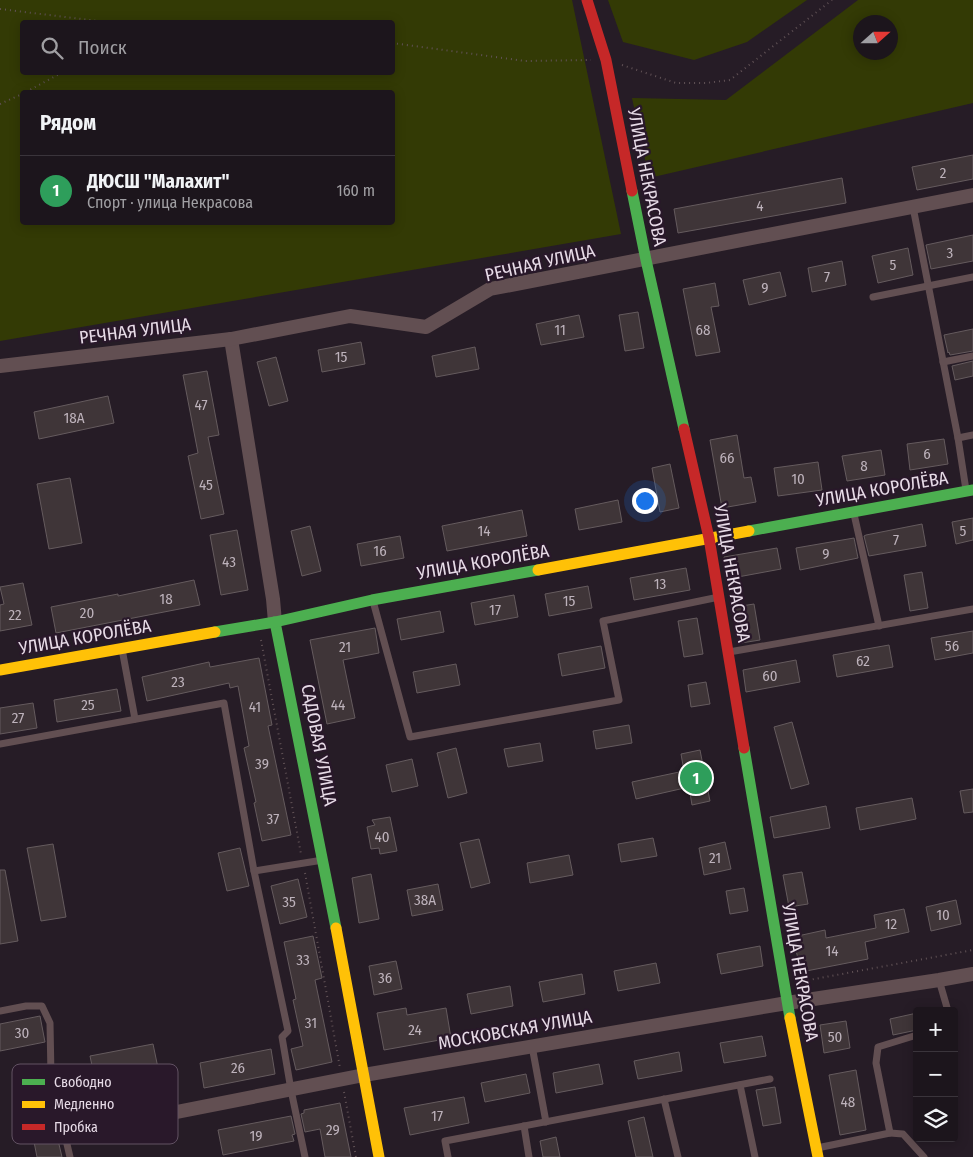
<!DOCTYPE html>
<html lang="ru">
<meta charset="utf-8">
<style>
body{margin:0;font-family:"Fira Sans Condensed",sans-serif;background:#251e25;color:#f1f3f6}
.controls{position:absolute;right:15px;bottom:15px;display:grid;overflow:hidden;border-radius:5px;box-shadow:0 2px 12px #0003}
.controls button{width:45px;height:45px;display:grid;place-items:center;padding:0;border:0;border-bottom:1px solid #3a343b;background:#1c151c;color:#f1f3f6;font:25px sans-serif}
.compass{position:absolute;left:853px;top:15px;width:45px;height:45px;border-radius:50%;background:#1c151c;box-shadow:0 2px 12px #0003;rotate:69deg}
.you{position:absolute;left:644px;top:500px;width:18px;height:18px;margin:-12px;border:4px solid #fff;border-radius:50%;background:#1a73e8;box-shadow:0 0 0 8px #1a73e833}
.badge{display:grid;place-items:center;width:32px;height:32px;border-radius:50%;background:#db2777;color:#fff;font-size:16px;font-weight:700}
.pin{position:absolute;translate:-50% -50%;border:2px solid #fff;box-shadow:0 1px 5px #0006}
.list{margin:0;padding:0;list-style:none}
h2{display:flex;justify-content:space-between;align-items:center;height:65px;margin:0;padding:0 20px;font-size:21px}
h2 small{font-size:16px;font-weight:400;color:#a09fa3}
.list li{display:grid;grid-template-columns:32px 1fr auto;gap:15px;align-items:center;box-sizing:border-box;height:70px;padding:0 20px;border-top:1px solid #3a343b}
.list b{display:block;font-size:19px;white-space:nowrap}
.list p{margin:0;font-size:16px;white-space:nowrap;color:#a09fa3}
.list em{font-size:16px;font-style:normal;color:#a09fa3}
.icon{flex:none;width:28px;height:28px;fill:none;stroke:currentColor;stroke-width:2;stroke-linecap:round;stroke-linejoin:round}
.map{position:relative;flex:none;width:973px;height:1157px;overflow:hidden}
.search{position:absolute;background:#1c151c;box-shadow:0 2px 12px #0003;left:20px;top:20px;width:375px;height:55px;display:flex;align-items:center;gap:12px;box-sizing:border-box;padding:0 18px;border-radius:5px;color:#a09fa3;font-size:19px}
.panel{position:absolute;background:#1c151c;box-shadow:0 2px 12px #0003;left:20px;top:90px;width:375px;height:135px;border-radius:5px}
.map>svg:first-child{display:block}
.green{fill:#333a05;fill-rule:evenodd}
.building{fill:#3f3538;stroke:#655b5e}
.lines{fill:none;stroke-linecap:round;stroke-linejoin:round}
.path{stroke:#615256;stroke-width:2;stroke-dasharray:1 4;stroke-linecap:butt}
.lane{stroke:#624f52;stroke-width:7}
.street{stroke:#624f52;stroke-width:14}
.fast{stroke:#4caf50;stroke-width:11}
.slow{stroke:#ffc107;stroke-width:11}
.jam{stroke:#c62828;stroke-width:11}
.labels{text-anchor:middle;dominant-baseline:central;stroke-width:4.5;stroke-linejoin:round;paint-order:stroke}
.number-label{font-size:15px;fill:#bdb2bb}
.street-label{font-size:18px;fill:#e7dbe7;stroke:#29182a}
.key{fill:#29182a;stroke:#625263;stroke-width:1}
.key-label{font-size:14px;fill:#e7dbe7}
</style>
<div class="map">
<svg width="973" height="1157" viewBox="0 0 973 1157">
<rect width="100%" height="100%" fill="#261c26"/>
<g class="green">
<path d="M0,0H572L621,234L0,341ZM392,22V72H22V22ZM22,92H392V222H22Z"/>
<polygon points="608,0 807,0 747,42 694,60 623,42"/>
<path d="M858,0H973V103L649,178L632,98L726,100ZM890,22V52H860V22Z"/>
</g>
<g class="building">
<polygon points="973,155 973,179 917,190 912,167"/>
<polygon points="842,178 846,203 678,233 674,209"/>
<polygon points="973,235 973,261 931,269 926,245"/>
<polygon points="908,248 913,275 878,283 872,256"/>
<polygon points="842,261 846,285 812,292 808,268"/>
<polygon points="780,272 786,296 749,305 743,280"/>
<polygon points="715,283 719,306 711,307 720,352 696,356 683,289"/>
<polygon points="638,312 644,348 625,351 619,315"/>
<polygon points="579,315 584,337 541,345 536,324"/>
<polygon points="973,329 973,351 950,355 949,352 948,353 944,335"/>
<polygon points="361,342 365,364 322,372 318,350"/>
<polygon points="475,347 479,369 436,377 432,356"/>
<polygon points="276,357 288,401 269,406 257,362"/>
<polygon points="973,361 973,376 955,380 952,366"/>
<polygon points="207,371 219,435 208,437 224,514 201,519 188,456 198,453 183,375"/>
<polygon points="108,396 114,423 39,439 34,412"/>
<polygon points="737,435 744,478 751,477 756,502 722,508 710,440"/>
<polygon points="944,439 948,464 910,470 907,444"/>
<polygon points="881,450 885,475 847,481 842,456"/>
<polygon points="818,462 822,490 778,496 774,468"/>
<polygon points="670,464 679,508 660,512 652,468"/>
<polygon points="70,478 82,543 49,549 37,484"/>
<polygon points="618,500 622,522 579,530 575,509"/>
<polygon points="522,510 527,536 447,551 442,526"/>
<polygon points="973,518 973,540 956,544 952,522"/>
<polygon points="922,524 926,546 869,556 864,536 866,535"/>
<polygon points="310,526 321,571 302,576 291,531"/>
<polygon points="237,530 248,590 221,595 210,535"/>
<polygon points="400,536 404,558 361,566 357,544"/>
<polygon points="854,538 858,558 800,570 796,548"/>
<polygon points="777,548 781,569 727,579 724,557"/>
<polygon points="686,568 690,590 634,600 630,578"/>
<polygon points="922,572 928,608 910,611 904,575"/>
<polygon points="194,580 200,605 56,633 51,607 118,594 118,596"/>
<polygon points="23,583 32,625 0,631 0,605 4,604 0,587"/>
<polygon points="588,586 592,608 549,616 545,594"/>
<polygon points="514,595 518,617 475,625 471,603"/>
<polygon points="754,604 760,640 741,643 735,607"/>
<polygon points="440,611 444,632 401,640 397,619"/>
<polygon points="697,618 703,654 684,657 678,621"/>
<polygon points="375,628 379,653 343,660 355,718 327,724 310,640"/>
<polygon points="973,631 973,653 935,660 931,638"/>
<polygon points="889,645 893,667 837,677 833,655"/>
<polygon points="601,646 605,668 562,676 558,654"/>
<polygon points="259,658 272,725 268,726 291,835 262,841 254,803 256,802 244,748 249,746 238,686 230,688 229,683 147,701 142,677 209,662 210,667"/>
<polygon points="796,660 800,682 746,692 743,670"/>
<polygon points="456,664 460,685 417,693 413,672"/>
<polygon points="706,682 710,704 691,707 688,685"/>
<polygon points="117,689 121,711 57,722 54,700"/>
<polygon points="33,703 37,728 0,734 0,708"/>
<polygon points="792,722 809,784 791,789 774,727"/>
<polygon points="629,725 632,743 596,749 593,731"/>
<polygon points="540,743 543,761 508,767 504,749"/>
<polygon points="456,748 467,793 448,798 437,753"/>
<polygon points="700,750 710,801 692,805 689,787 636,799 632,782 684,771 681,754"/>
<polygon points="412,759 418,786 392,792 386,765"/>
<polygon points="973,789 973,812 964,813 960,791"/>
<polygon points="912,798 916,819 860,830 856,808"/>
<polygon points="826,806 830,828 774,838 770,817"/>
<polygon points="390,817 397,851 380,854 379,848 371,849 367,827 375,825 372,820"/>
<polygon points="653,838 657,856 621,862 618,844"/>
<polygon points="479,839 490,883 471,888 460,843"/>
<polygon points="725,842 731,869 704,875 699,848"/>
<polygon points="53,844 66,917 41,921 27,848"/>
<polygon points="240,848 249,886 227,891 218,853"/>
<polygon points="569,855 573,875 530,883 527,863"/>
<polygon points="0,870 5,870 18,941 0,944"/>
<polygon points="802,872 808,904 789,907 783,875"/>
<polygon points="371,874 379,919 359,923 352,878"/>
<polygon points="298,879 307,917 280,924 271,886"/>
<polygon points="438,884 443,910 412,916 407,890"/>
<polygon points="744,888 748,911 730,914 726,891"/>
<polygon points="956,900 961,924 931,931 926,907"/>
<polygon points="904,909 909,932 865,942 868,959 801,972 793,937 825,930 826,938 876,928 874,915"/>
<polygon points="313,936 322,978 315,980 332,1062 296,1070 291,1049 303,1046 293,1000 296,999 284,942"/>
<polygon points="760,946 763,966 721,974 717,954"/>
<polygon points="396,961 402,989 374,995 369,966"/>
<polygon points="656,963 660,983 618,991 614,971"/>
<polygon points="582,974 585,994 543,1002 539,982"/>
<polygon points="510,986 513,1006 471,1014 467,994"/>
<polygon points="406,1008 407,1015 446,1008 451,1038 384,1050 377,1013"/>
<polygon points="917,1013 917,1030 893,1035 890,1019"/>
<polygon points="40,1016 45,1042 0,1051 0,1024"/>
<polygon points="846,1021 850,1048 824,1053 820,1025"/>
<polygon points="762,1036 766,1056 724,1063 720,1043"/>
<polygon points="153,1044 158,1068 95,1080 90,1056"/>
<polygon points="271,1049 275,1074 204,1088 200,1063"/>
<polygon points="679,1052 682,1071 638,1079 634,1061"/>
<polygon points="599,1064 603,1084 556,1093 553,1073"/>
<polygon points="856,1070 866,1130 840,1135 829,1075"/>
<polygon points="526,1074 530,1093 485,1102 481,1083"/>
<polygon points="46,1076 57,1131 57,1136 62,1157 37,1157 22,1081"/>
<polygon points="775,1087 781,1123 763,1126 756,1090"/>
<polygon points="464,1097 469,1123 410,1135 404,1108"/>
<polygon points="340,1103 351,1157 325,1157 320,1129 305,1132 301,1114 304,1113 304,1110"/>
<polygon points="291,1116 295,1134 292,1135 294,1141 223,1155 218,1130"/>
<polygon points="644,1117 653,1157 636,1157 628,1121"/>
<polygon points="556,1137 560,1157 543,1157 540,1141"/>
</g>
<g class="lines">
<g class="path">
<polyline points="0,9 106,22"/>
<polyline points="392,43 525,61 591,60"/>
<polyline points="622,65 676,83 706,83 730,80 832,0"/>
<polyline points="26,92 63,72"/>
<polyline points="0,104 22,94"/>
<polyline points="261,640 301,854"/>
<polyline points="305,873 340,1068"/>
<polyline points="798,982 973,950"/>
<polyline points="344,1092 356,1157"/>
</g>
<g class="lane">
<polyline points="913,207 958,438 966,490"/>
<polyline points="873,297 973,277"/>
<polyline points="943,362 973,356"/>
<polyline points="958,438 973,435"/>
<polyline points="854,514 879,626"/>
<polyline points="373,601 410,737 619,700 603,621 719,597"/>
<polyline points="122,649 135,719"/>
<polyline points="729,652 973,609"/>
<polyline points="0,744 224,703 254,871 288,1031 282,1037 291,1090 305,1157"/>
<polyline points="254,871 323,860"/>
<polyline points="939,980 948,1011"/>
<polyline points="0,1011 26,1006 42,1006 50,1023 51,1076 70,1157"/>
<polyline points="532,1046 546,1122"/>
<polyline points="740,1085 755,1157"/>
<polyline points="664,1099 678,1157"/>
<polyline points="524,1126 529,1157"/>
<polyline points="890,1133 903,1134 924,1157"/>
<polyline points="817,1148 890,1133 876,1063 878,1047 917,1035"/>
<polyline points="448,1157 445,1141 770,1079"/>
</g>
<g class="street">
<polyline points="231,339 273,599 275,622"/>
<polyline points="0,366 231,339 350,316 426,327 490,289 973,195"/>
<polyline points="65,1134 364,1075 787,1003 939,980 973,974"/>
</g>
<g class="fast">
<polyline points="632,191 646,260 684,429"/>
<polyline points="749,531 973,490"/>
<polyline points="275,622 336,928"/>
<polyline points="215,632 275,622 372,600 538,570"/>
<polyline points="744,748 790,1018"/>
</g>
<g class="slow">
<polyline points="538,570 749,531"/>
<polyline points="0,670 215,632"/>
<polyline points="336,928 379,1157"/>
<polyline points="790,1018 818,1157"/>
</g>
<g class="jam">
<polyline points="587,0 606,60 632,191"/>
<polyline points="684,429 709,538 744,748"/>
</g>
</g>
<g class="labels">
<g class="number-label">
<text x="943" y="173">2</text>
<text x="760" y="206">4</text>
<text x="950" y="253">3</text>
<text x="893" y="265">5</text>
<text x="827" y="277">7</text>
<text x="765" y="288">9</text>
<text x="560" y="330">11</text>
<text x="703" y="330">68</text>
<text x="341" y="357">15</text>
<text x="201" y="405">47</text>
<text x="74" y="418">18А</text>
<text x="927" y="454">6</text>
<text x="727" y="458">66</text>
<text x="864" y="466">8</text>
<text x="798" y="479">10</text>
<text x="206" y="485">45</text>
<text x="484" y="531">14</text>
<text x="963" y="531">5</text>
<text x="896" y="540">7</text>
<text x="380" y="551">16</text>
<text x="826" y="554">9</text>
<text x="229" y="562">43</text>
<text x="660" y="584">13</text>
<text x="166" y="599">18</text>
<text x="569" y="601">15</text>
<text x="495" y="610">17</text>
<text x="87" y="613">20</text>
<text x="15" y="615">22</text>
<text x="952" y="646">56</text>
<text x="345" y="647">21</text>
<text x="863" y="661">62</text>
<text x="770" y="676">60</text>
<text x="178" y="682">23</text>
<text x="88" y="705">25</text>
<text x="338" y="705">44</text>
<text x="255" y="707">41</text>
<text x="18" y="718">27</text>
<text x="262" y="764">39</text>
<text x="273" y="819">37</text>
<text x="382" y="837">40</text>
<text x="715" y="858">21</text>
<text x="425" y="900">38А</text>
<text x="289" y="902">35</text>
<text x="943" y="915">10</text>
<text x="891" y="924">12</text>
<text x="832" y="951">14</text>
<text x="303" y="960">33</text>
<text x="385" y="978">36</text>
<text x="311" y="1023">31</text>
<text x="415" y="1030">24</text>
<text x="22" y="1033">30</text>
<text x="835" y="1037">50</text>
<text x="238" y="1068">26</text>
<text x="848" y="1102">48</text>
<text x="437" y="1116">17</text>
<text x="333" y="1130">29</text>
<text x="256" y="1136">19</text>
</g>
<g class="street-label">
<text transform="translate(647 177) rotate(79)">УЛИЦА НЕКРАСОВА</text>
<text transform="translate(540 263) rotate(-13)">РЕЧНАЯ УЛИЦА</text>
<text transform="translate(135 331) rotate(-7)">РЕЧНАЯ УЛИЦА</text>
<text transform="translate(882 489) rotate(-10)">УЛИЦА КОРОЛЁВА</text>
<text transform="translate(483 562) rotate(-10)">УЛИЦА КОРОЛЁВА</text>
<text transform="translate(732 573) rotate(80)">УЛИЦА НЕКРАСОВА</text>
<text transform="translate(85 637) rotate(-10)">УЛИЦА КОРОЛЁВА</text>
<text transform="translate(319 745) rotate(79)">САДОВАЯ УЛИЦА</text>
<text transform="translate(800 972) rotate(80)">УЛИЦА НЕКРАСОВА</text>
<text transform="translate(515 1030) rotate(-10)">МОСКОВСКАЯ УЛИЦА</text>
</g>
</g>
<rect x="12" y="1064" width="166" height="80" rx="8" class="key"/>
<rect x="22" y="1079" width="23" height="6" fill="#4caf50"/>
<rect x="22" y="1101" width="23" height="7" fill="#ffc107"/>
<rect x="22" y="1124" width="23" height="6" fill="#c62828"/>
<g class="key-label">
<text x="54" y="1087">Свободно</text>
<text x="54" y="1109">Медленно</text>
<text x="54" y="1132">Пробка</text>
</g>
</svg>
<div class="controls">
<button>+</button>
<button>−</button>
<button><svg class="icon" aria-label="layers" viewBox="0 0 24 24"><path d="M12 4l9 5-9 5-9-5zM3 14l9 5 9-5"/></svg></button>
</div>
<svg class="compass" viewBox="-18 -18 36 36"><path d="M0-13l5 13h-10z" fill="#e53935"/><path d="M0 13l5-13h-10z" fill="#a09fa3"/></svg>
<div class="you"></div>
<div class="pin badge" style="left:696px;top:778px;background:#2e9e5b">1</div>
<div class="search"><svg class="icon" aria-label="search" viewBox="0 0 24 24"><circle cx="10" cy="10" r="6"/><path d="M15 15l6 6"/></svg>Поиск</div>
<section class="panel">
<h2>Рядом<small></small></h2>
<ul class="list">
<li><span class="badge" style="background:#2e9e5b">1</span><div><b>ДЮСШ &quot;Малахит&quot;</b><p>Спорт · улица Некрасова</p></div><em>160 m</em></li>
</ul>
</section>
</div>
